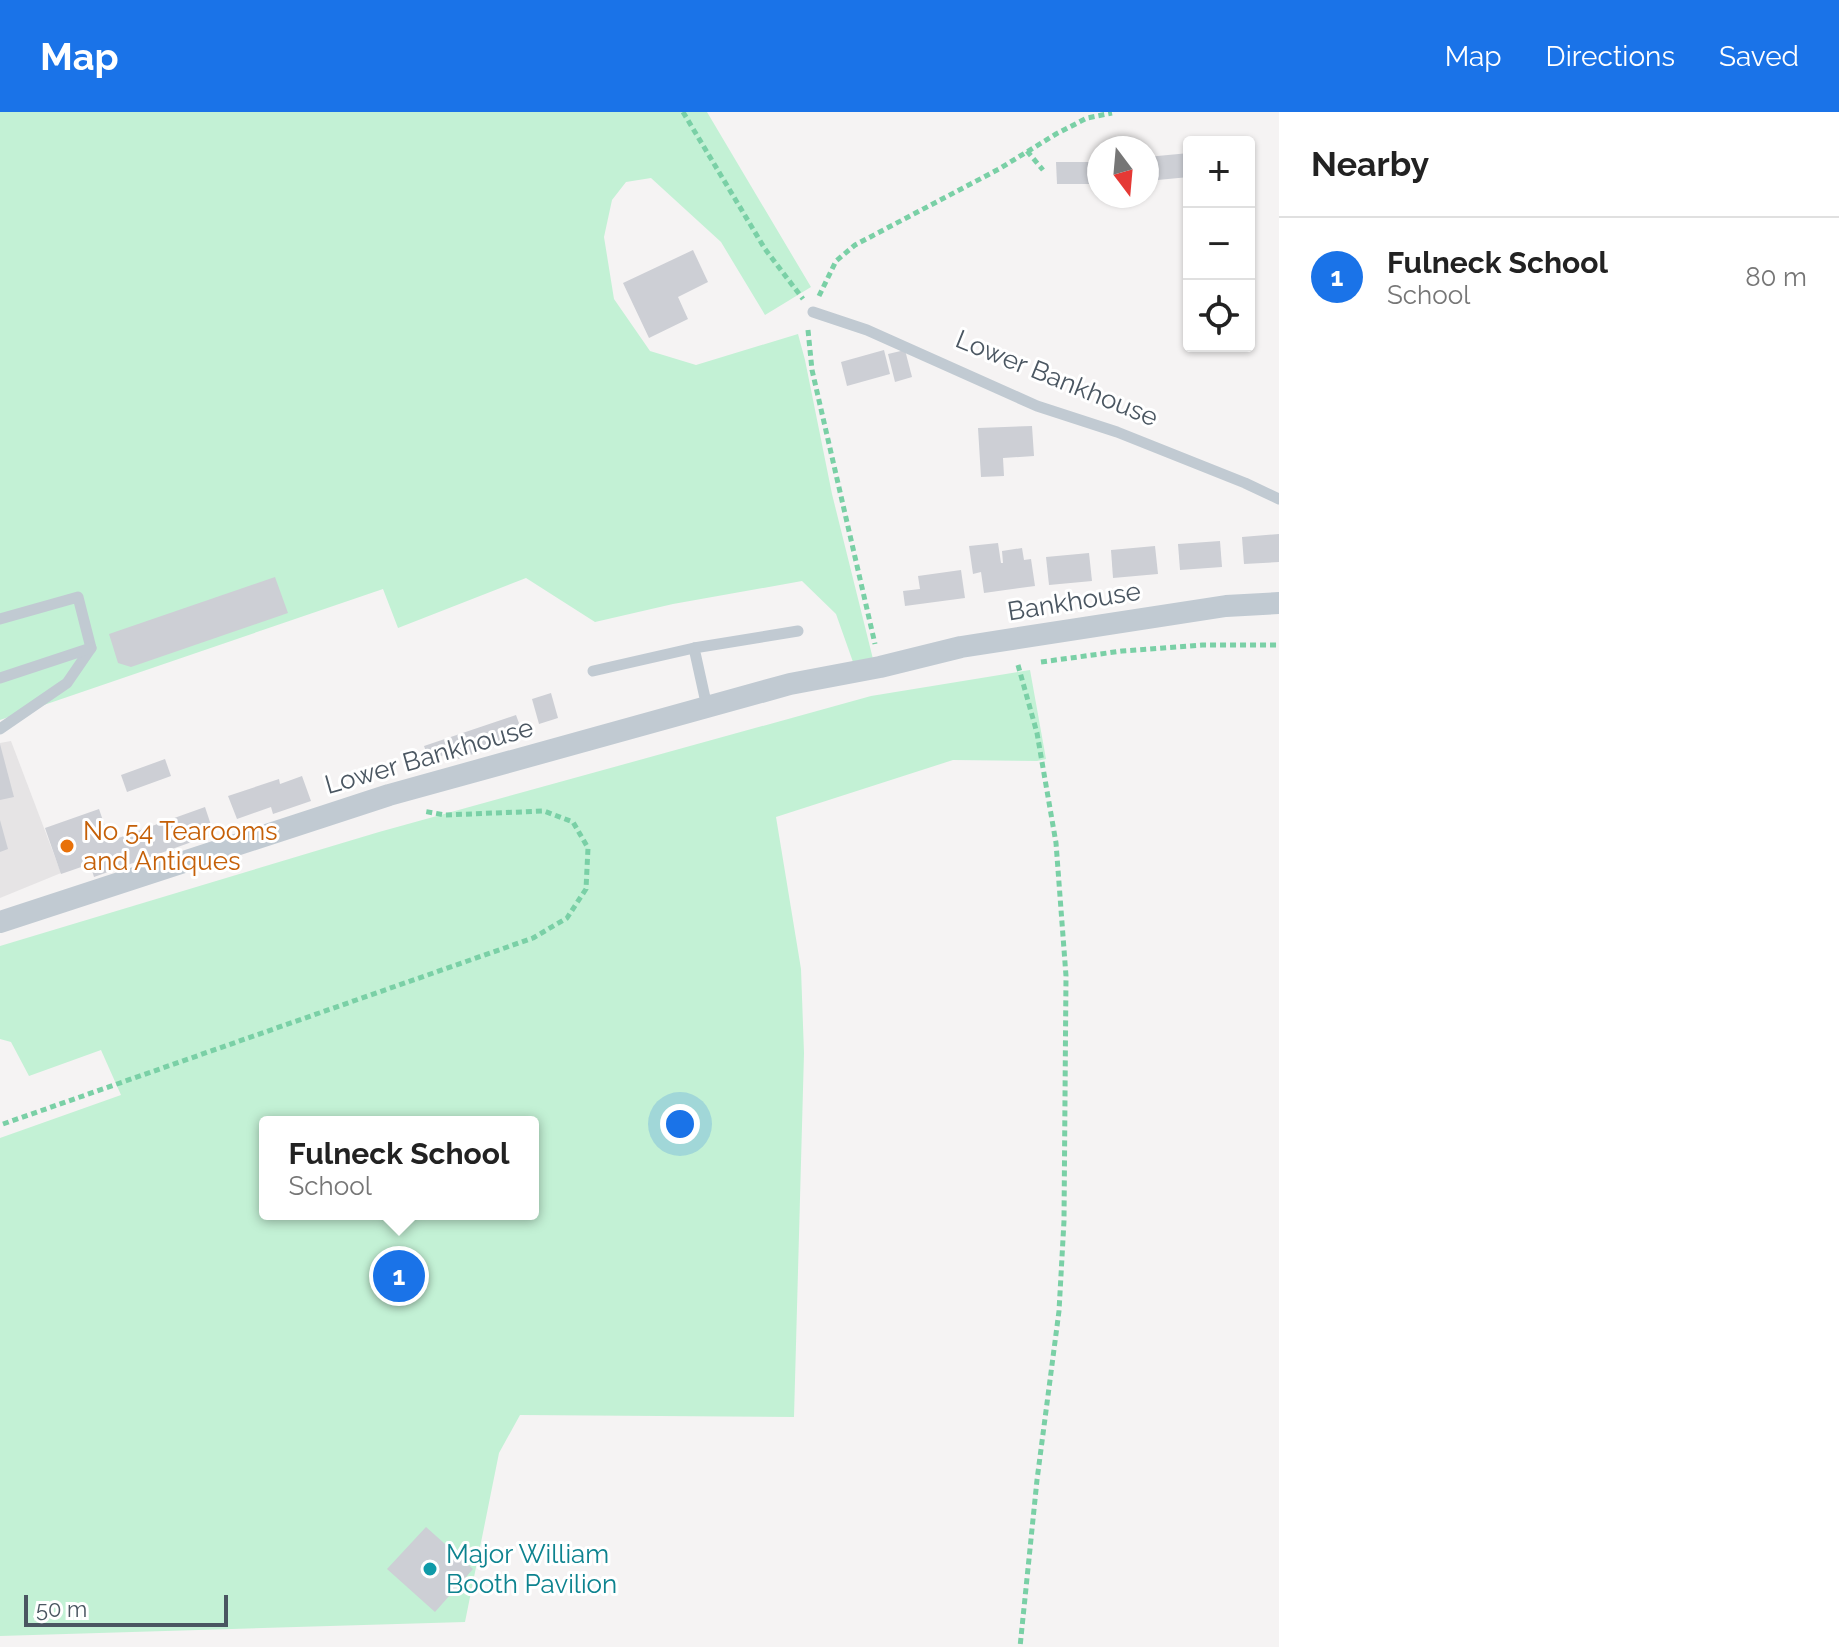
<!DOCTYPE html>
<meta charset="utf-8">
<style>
body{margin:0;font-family:Raleway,sans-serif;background:#f2f2f2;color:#222}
.controls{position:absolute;right:24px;top:24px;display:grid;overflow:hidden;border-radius:8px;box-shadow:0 2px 6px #0004}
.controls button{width:72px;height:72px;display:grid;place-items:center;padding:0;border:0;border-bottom:2px solid #e0e0e0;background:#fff;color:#222;font:40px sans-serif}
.compass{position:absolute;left:1087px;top:24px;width:72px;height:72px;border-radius:50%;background:#fff;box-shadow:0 2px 6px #0004;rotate:164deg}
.scale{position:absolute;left:24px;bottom:20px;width:204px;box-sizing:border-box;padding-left:8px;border:4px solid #4a5661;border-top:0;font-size:22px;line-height:28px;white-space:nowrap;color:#4a5661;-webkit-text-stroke:6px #fff;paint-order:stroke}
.you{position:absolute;left:680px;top:1012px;width:28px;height:28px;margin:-20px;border:6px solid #fff;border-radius:50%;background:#1a73e8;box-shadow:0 0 0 12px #1a73e833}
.badge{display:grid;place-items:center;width:52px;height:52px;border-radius:50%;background:#1a73e8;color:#fff;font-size:26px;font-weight:700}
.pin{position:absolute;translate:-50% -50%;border:4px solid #fff;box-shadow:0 2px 8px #0006}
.popup{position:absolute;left:259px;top:1004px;width:280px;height:104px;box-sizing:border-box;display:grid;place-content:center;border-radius:8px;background:#fff;filter:drop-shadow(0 2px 6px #0005);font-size:26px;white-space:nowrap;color:#767676}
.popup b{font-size:30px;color:#222}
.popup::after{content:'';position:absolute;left:50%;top:100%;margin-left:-16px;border:16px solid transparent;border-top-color:#fff}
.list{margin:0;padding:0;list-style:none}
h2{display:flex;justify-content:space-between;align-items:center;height:104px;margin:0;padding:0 32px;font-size:34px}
h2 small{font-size:26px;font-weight:400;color:#767676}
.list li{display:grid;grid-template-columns:52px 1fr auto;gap:24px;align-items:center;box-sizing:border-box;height:120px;padding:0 32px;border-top:2px solid #e0e0e0}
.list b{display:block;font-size:30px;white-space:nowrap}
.list p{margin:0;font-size:26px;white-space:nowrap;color:#767676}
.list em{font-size:26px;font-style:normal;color:#767676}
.icon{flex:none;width:44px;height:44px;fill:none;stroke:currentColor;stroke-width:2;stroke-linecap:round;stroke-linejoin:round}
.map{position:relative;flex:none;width:1279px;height:1535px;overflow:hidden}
header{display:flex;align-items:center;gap:48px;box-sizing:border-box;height:112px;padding:0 40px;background:#1a73e8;color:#fff}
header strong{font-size:38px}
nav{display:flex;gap:44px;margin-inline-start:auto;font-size:28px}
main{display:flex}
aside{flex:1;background:#fff}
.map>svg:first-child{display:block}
.education{fill:#e6e4e5}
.green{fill:#c3f1d5;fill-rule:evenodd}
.building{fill:#cdcfd5}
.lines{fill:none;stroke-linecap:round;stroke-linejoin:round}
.path{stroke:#7ad0a6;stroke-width:5;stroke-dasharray:6 4;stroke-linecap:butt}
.service{stroke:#c1cad2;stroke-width:11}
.minor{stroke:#c1cad2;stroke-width:22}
.food-dot{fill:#e8710a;stroke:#fff;stroke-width:3}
.culture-dot{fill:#0f9aa8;stroke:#fff;stroke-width:3}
.labels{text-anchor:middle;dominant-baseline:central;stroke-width:6;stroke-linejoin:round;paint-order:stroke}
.street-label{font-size:26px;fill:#4a5661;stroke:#fff}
.food-label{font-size:26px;fill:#c56008;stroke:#fff;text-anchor:start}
.culture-label{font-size:26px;fill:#0d838f;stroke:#fff;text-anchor:start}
</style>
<header>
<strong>Map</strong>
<nav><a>Map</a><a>Directions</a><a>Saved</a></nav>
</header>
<main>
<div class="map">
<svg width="1279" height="1535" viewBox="0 0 1279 1535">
<rect width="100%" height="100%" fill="#f5f3f3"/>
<polygon class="education" points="11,629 61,761 0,786 0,631"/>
<g class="green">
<polygon points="0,0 707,0 811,175 765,203 721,130 651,66 626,70 612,88 604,125 614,187 650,239 696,253 798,222 805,248 832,382 873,547 853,550 836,502 802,469 673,492 595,510 526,466 398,516 383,477 0,608"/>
<path d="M1030,558L1046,647L1037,649L953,648L776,705L801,857L804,941L794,1305L520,1303L499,1341L465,1510L0,1524V1026L121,983L101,938L29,964L11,930L0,927V834L379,720L871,584ZM265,1010H533V1102H265Z"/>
</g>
<g class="building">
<polygon points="1189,41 1189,65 1147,69 1147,45"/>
<polygon points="1056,50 1099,50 1099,72 1057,72"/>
<polygon points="693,138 708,170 678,185 688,207 649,226 623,171"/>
<polygon points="884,238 890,262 847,274 841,250"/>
<polygon points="905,238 912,265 895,270 888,242"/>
<polygon points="1032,314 1034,344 1003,346 1004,364 981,365 978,316"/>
<polygon points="1279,422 1279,450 1244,452 1242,425"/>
<polygon points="1220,429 1222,455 1180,458 1178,432"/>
<polygon points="998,431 1001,451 1003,451 1002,439 1022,436 1024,448 1031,447 1035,474 984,481 981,460 973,462 969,434"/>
<polygon points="1155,434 1158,462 1113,466 1111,438"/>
<polygon points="1089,441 1092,469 1049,473 1046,445"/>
<polygon points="961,458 965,486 905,494 903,479 920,477 918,464"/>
<polygon points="275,465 288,501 131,555 118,551 109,522"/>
<polygon points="551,581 558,606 539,612 532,587"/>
<polygon points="516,603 524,625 458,647 456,639 429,648 424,634"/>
<polygon points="0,632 14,685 0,688"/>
<polygon points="165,647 171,664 127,680 121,663"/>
<polygon points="302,664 311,689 273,702 271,695 237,707 228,684 279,667 280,672"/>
<polygon points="205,695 214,722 94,765 90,752 61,762 45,716 99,697 110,729"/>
<polygon points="0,708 8,737 0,740"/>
<polygon points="426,1415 473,1457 435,1500 387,1457"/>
</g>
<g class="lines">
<g class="path">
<polyline points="683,0 765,137 803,187"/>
<polyline points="1027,39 1043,58"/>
<polyline points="819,184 836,149 855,133 999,57 1056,22 1087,6 1112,1"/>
<polyline points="808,218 812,258 875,532"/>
<polyline points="1041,550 1122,539 1202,533 1279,533"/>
<polyline points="1018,553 1037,621 1056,731 1066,864 1064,1109 1059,1199 1037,1368 1020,1535"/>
<polyline points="3,1012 533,826 567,806 586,777 588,736 573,710 544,699 445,703 423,699"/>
</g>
<g class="service">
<polyline points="813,200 867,218 1037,294 1117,320 1245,371 1279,387"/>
<polyline points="0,507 78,485 91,536 67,571 0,617"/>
<polyline points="593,559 694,536"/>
<polyline points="0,566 91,536"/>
<polyline points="707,595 694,536 798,519"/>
</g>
<polyline class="minor" points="0,810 389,683 790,572 880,555 961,535 1226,494 1279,491"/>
</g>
<circle class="food-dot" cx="67" cy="734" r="8"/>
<circle class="culture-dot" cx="430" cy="1457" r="8"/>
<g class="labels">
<g class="street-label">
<text transform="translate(1057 266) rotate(22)">Lower Bankhouse</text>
<text transform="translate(1074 489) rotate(-9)">Bankhouse</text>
<text transform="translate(429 644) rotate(-16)">Lower Bankhouse</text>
</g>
<g class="food-label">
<text x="83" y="719">No 54 Tearooms<tspan x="83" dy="30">and Antiques</tspan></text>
</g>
<g class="culture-label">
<text x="446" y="1442">Major William<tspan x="446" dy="30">Booth Pavilion</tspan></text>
</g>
</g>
</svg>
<div class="controls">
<button>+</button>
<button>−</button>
<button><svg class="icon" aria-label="locate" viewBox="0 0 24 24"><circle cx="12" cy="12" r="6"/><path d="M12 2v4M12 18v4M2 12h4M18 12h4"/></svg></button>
</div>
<svg class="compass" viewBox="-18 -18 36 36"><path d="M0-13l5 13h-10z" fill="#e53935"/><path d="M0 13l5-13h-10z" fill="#767676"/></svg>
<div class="scale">50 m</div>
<div class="you"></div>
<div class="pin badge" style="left:399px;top:1164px">1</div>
<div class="popup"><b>Fulneck School</b>School</div>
</div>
<aside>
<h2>Nearby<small></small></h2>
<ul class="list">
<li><span class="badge">1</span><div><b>Fulneck School</b><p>School</p></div><em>80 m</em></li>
</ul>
</aside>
</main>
